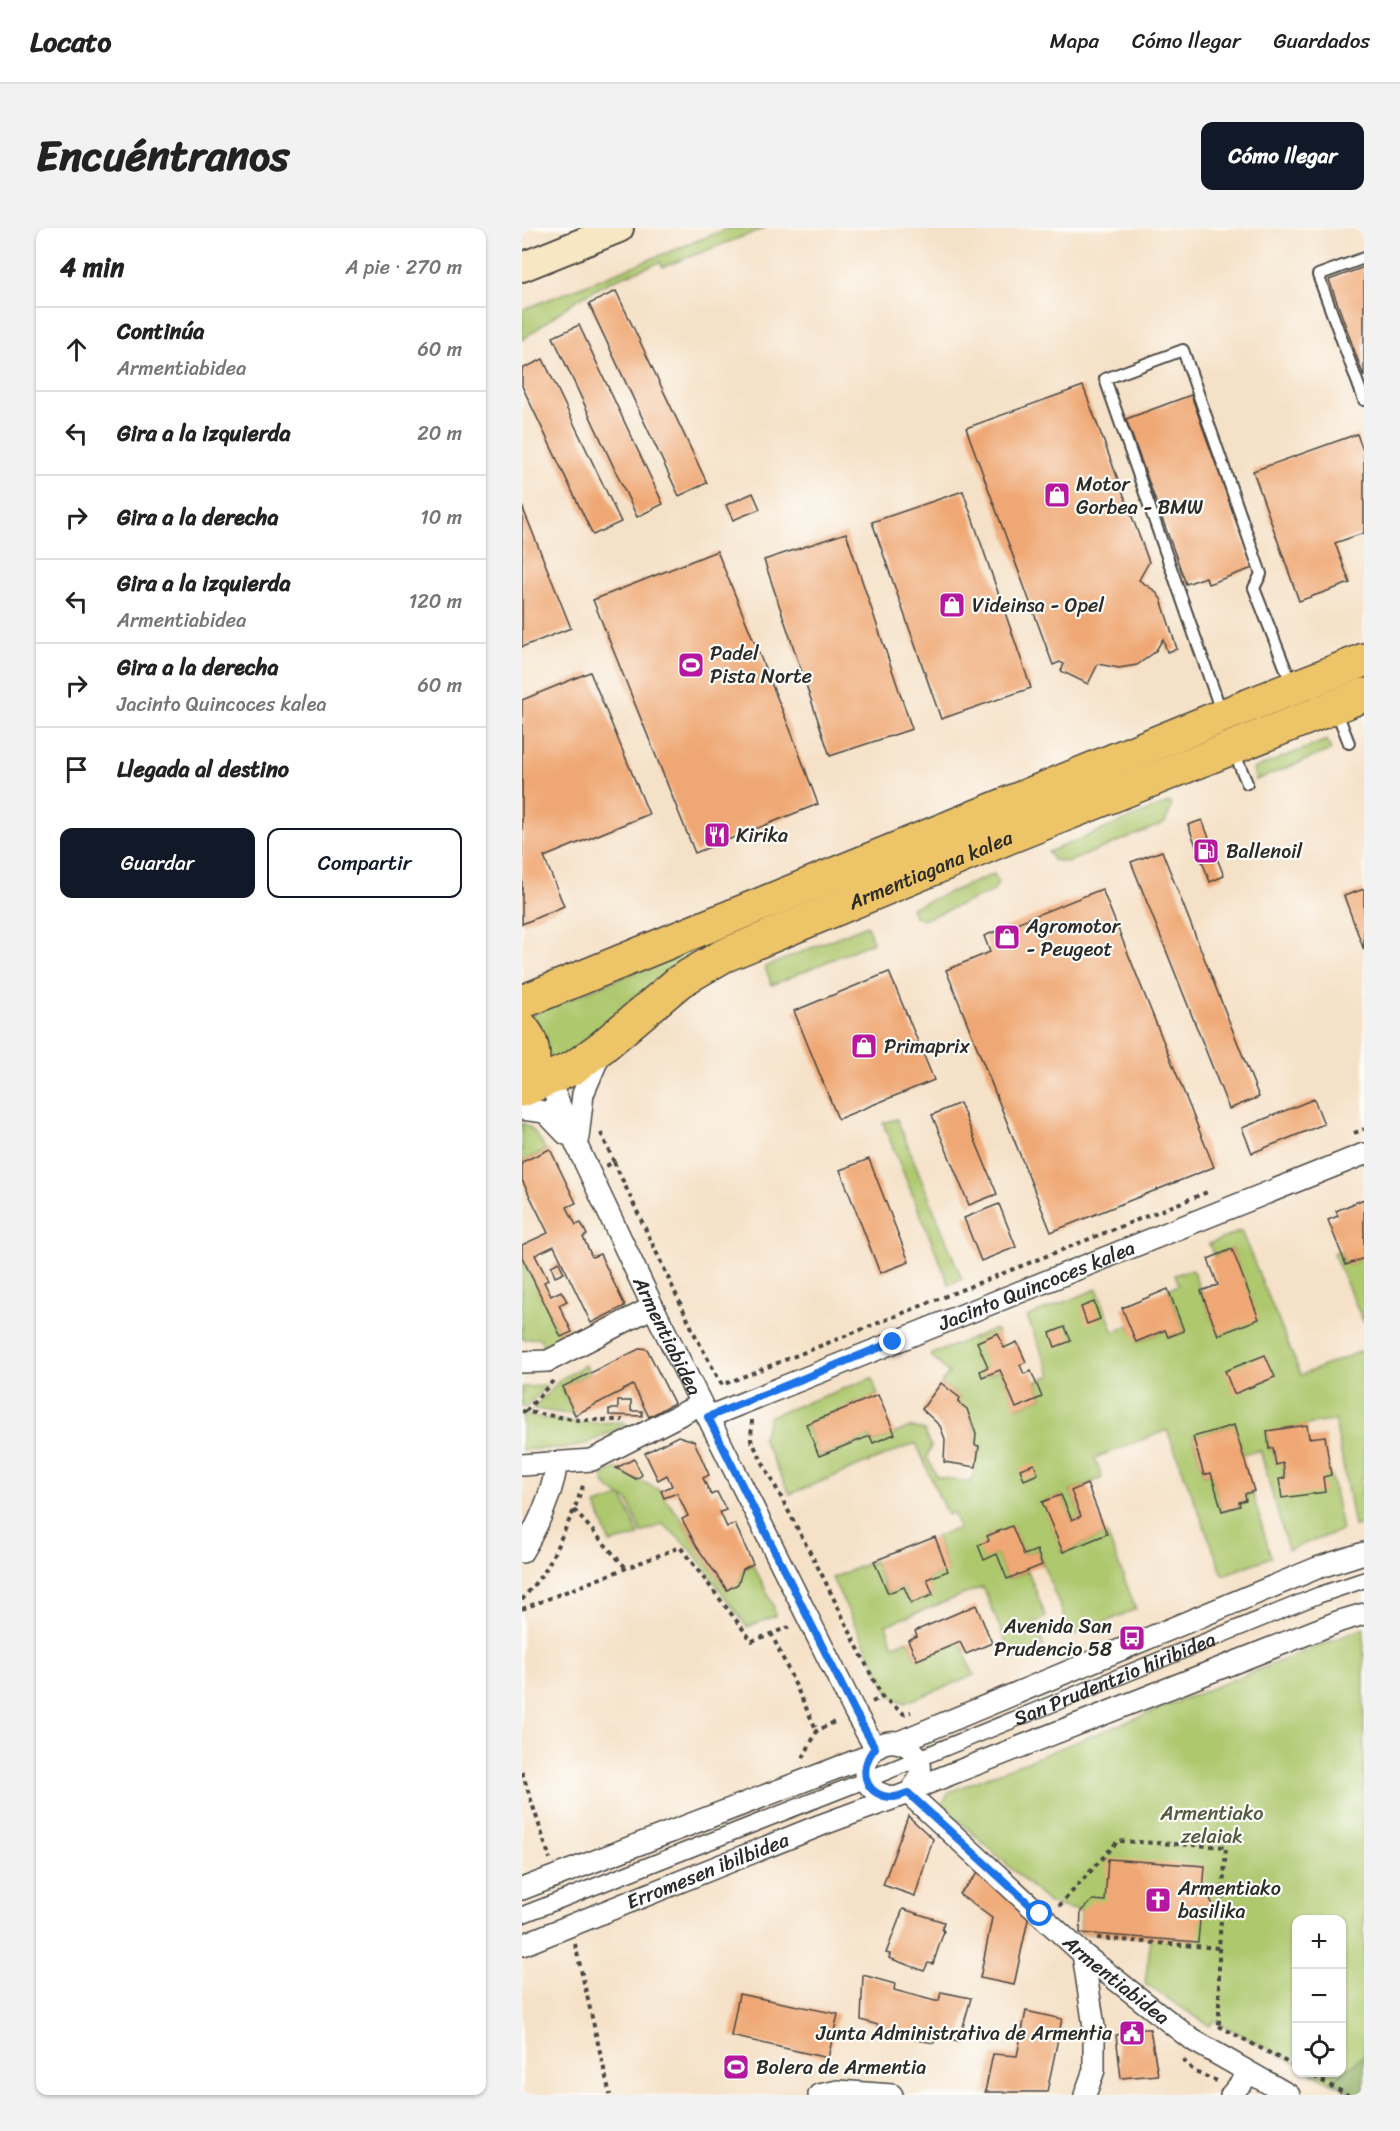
<!DOCTYPE html>
<html lang="es">
<meta charset="utf-8">
<style>
body{margin:0;font-family:Sriracha,sans-serif;background:#f2f2f2;color:#222}
.controls{position:absolute;right:18px;bottom:18px;display:grid;overflow:hidden;border-radius:12px;box-shadow:0 2px 4px #0004}
.controls button{width:54px;height:54px;display:grid;place-items:center;padding:0;border:0;border-bottom:2px solid #e0e0e0;background:#fff;color:#222;font:30px sans-serif}
.stop{position:absolute;width:18px;height:18px;margin:-14px;border:4px solid #1a73e8;border-radius:50%;background:#fff}
.stop.end{background:#1a73e8;border-color:#fff;box-shadow:0 2px 6px #0008}
.list{margin:0;padding:0;list-style:none}
h2{display:flex;justify-content:space-between;align-items:center;height:78px;margin:0;padding:0 24px;font-size:26px}
h2 small{font-size:20px;font-weight:400;color:#767676}
.list li{display:grid;grid-template-columns:39px 1fr auto;gap:18px;align-items:center;box-sizing:border-box;height:84px;padding:0 24px;border-top:2px solid #e0e0e0}
.list b{display:block;font-size:22px;white-space:nowrap}
.list p{margin:0;font-size:20px;white-space:nowrap;color:#767676}
.list em{font-size:20px;font-style:normal;color:#767676}
.actions{display:flex;gap:12px;padding:18px 24px}
.actions a{flex:1;padding:14px 0;border:2px solid #111827;border-radius:12px;text-align:center;font-size:21px;color:#111827}
.actions .main{background:#111827;color:#fff}
.icon{flex:none;width:33px;height:33px;fill:none;stroke:currentColor;stroke-width:2;stroke-linecap:round;stroke-linejoin:round}
.map{position:relative;flex:none;width:842px;height:1867px;overflow:hidden;border-radius:12px}
header{display:flex;align-items:center;gap:36px;box-sizing:border-box;height:84px;padding:0 30px;background:#fff;border-bottom:2px solid #e0e0e0}
header strong{font-size:28px}
nav{display:flex;gap:33px;margin-inline-start:auto;font-size:21px}
.intro{display:flex;align-items:center;justify-content:space-between;box-sizing:border-box;height:144px;padding:0 36px}
h1{margin:0;font-size:42px}
.button{padding:15px 27px;border-radius:12px;background:#111827;color:#fff;font-size:21px;font-weight:700}
main{display:flex;gap:36px;padding:0 36px}
aside{flex:1;background:#fff;border-radius:12px;box-shadow:0 2px 4px #0004}
.map>svg:first-child{display:block}
.green{fill:#aec86e;stroke:#6c7a4c;stroke-width:1.5}
.forest{fill:#8aac61;stroke:#5a6c46;stroke-width:1.5}
.building{fill:#efa874}
.lines{fill:none;stroke-linecap:round;stroke-linejoin:round}
.service-casing{stroke:#494642;stroke-width:14}
.pedestrian-casing{stroke:#494642;stroke-width:18}
.minor-casing{stroke:#494642;stroke-width:24}
.secondary-casing{stroke:#494642;stroke-width:32}
.primary-casing{stroke:#494642;stroke-width:36}
.path{stroke:#494642;stroke-width:4;stroke-dasharray:4.5 4.5;stroke-linecap:butt}
.service{stroke:#fff;stroke-width:10}
.pedestrian{stroke:#fff;stroke-width:15}
.minor{stroke:#fff;stroke-width:21}
.secondary{stroke:#f8e7c3;stroke-width:28}
.primary{stroke:#eec469;stroke-width:33}
.route{stroke:#1a73e8;stroke-width:8}
.labels{text-anchor:middle;dominant-baseline:central;stroke-width:4.5;stroke-linejoin:round;paint-order:stroke}
.poi-label{font-size:20px;fill:#2b2b2b;stroke:#fdfcf7;text-anchor:start}
.street-label{font-size:20px;fill:#2b2b2b;stroke:#fdfcf7}
.park-label{font-size:20px;fill:#525a3f;stroke:#fdfcf7}
</style>
<header>
<strong>Locato</strong>
<nav><a>Mapa</a><a>Cómo llegar</a><a>Guardados</a></nav>
</header>
<div class="intro"><h1>Encuéntranos</h1><a class="button">Cómo llegar</a></div>
<main>
<aside>
<h2>4 min<small>A pie · 270 m</small></h2>
<ul class="list">
<li><svg class="icon" aria-label="ahead" viewBox="0 0 24 24"><path d="M12 20V5M6 11l6-6 6 6"/></svg><div><b>Continúa</b><p>Armentiabidea</p></div><em>60 m</em></li>
<li><svg class="icon" aria-label="left" viewBox="0 0 24 24"><path d="M17 20v-9H6M10 6l-5 5 5 5"/></svg><div><b>Gira a la izquierda</b></div><em>20 m</em></li>
<li><svg class="icon" aria-label="right" viewBox="0 0 24 24"><path d="M7 20v-9h11M14 6l5 5-5 5"/></svg><div><b>Gira a la derecha</b></div><em>10 m</em></li>
<li><svg class="icon" aria-label="left" viewBox="0 0 24 24"><path d="M17 20v-9H6M10 6l-5 5 5 5"/></svg><div><b>Gira a la izquierda</b><p>Armentiabidea</p></div><em>120 m</em></li>
<li><svg class="icon" aria-label="right" viewBox="0 0 24 24"><path d="M7 20v-9h11M14 6l5 5-5 5"/></svg><div><b>Gira a la derecha</b><p>Jacinto Quincoces kalea</p></div><em>60 m</em></li>
<li><svg class="icon" aria-label="arrive" viewBox="0 0 24 24"><path d="M6 21V4h12l-3 4 3 4H6"/></svg><div><b>Llegada al destino</b></div></li>
</ul>
<div class="actions"><a class="main">Guardar</a><a>Compartir</a></div>
</aside>
<div class="map">
<svg width="842" height="1867" viewBox="0 0 842 1867">
<rect width="100%" height="100%" fill="#fdfcf7"/>
<filter id="ink" filterUnits="userSpaceOnUse"><feTurbulence type="fractalNoise" baseFrequency=".0167" numOctaves="2"/><feDisplacementMap in="SourceGraphic" scale="12" xChannelSelector="R" yChannelSelector="G"/><feConvolveMatrix kernelMatrix="1 2 1 2 8 2 1 2 1" color-interpolation-filters="sRGB"/></filter>
<filter id="wash" filterUnits="userSpaceOnUse"><feTurbulence type="fractalNoise" baseFrequency=".008" numOctaves="4" result="noise"/><feDisplacementMap in="SourceGraphic" scale="24" xChannelSelector="R" yChannelSelector="G"/><feGaussianBlur stdDeviation="1.35" result="paint"/><feColorMatrix in="noise" values="0 0 0 0 0 0 0 0 0 0 0 0 0 0 0 0 0 1.4 0 .05"/><feComposite in="paint" operator="in"/></filter>
<g filter="url(#wash)">
<rect width="100%" height="100%" fill="#f5e1c7"/>
<g class="green">
<polygon points="207,0 243,0 141,39 138,34 89,53 54,72 0,112 0,82"/>
<path d="M842,442V456L242,698L70,813L28,837C24,815 25,804 9,787Z"/>
<polygon points="805,512 809,522 734,552 731,541"/>
<polygon points="648,574 650,578 643,595 546,634 531,632 526,624"/>
<polygon points="472,646 476,654 472,663 401,692 392,688 389,680"/>
<polygon points="345,697 351,714 250,757 243,739"/>
<polygon points="375,891 440,1051 427,1056 361,895"/>
<path d="M0,895C12,900 17,911 24,922L0,934Z"/>
<path d="M719,1003L779,1147L842,1122V1249H839L840,1268L842,1269V1296L832,1298L813,1192L745,1204L747,1221L751,1220L754,1236L761,1235L763,1250L757,1251L809,1247L820,1302L766,1322L738,1222L721,1227L712,1197L671,1209L682,1247L689,1245L700,1283L718,1278L717,1274L724,1272L723,1266L730,1264L749,1329L701,1347L645,1202L573,1230L580,1250L549,1263L559,1288L550,1292L539,1267L521,1274L541,1324L585,1306L614,1381L550,1408L515,1322L502,1327L490,1299L465,1308L467,1313L462,1331L475,1326L485,1351L506,1343L524,1389L512,1395L522,1418L491,1431L461,1359L364,1397L371,1417L386,1412L395,1432L438,1414L452,1447L383,1475L369,1469L310,1350L352,1333L365,1365L382,1359L389,1375L410,1367L405,1351L426,1343L413,1309L437,1300L431,1284L425,1287L394,1215L268,1266L240,1210L248,1188L350,1150L356,1167L284,1196L297,1228L348,1208L351,1215L388,1199L402,1202L409,1218L405,1229L415,1249L448,1254L454,1239L457,1219L453,1217C455,1200 449,1185 436,1174L438,1170L419,1155L427,1145L408,1127L473,1101L476,1105L466,1139L458,1143L461,1149L478,1142L495,1180L520,1169L514,1154L529,1147L505,1089L575,1061L592,1104L607,1097L615,1114L643,1102L647,1109L662,1103L646,1061L657,1057L653,1047L670,1041L696,1106L736,1091L710,1021L692,1028L687,1016Z"/>
<polygon points="818,1023 824,1037 842,1030 842,1095 811,1025"/>
<polygon points="0,1029 39,1109 20,1118 19,1110 0,1111"/>
<polygon points="63,1137 68,1145 40,1159 53,1187 11,1181 39,1151"/>
<polygon points="25,1158 3,1180 0,1179 0,1159"/>
<polygon points="0,1187 57,1195 103,1194 104,1197 68,1214 52,1219 0,1222"/>
<path d="M94,1240L139,1263L142,1270L160,1291L175,1319L205,1362L216,1356L221,1341L231,1336L252,1379L253,1388L225,1399L168,1320L141,1296L119,1305L106,1272L101,1269L117,1308L88,1315L74,1277L99,1269C86,1260 68,1250 94,1240Z"/>
<polygon points="842,1400 842,1867 836,1867 790,1845 820,1844 820,1692 774,1692 774,1836 701,1797 692,1793 688,1798 623,1756 629,1710 558,1705 559,1683 528,1676 420,1577 427,1564"/>
</g>
<polygon class="forest" points="842,1827 842,1867 836,1867 809,1854"/>
<g id="blocks">
<g class="building">
<polygon points="842,39 842,149 807,52"/>
<polygon points="94,63 185,255 157,268 67,76"/>
<polygon points="57,97 141,276 115,289 31,109"/>
<polygon points="21,131 99,294 71,307 0,158 0,141"/>
<polygon points="561,158 627,334 617,352 633,363 639,371 655,421 645,424 641,411 633,424 615,437 597,440 576,436 566,456 539,443 542,436 538,434 531,437 444,200"/>
<polygon points="669,167 731,340 686,356 684,349 664,356 604,191"/>
<polygon points="835,206 842,225 842,305 813,315 828,355 777,373 731,243"/>
<polygon points="441,263 509,460 419,491 350,294"/>
<polygon points="231,265 238,281 211,292 204,277"/>
<polygon points="0,278 49,400 0,419"/>
<polygon points="324,305 390,501 308,528 242,332"/>
<polygon points="195,323 268,501 296,576 173,625 71,372"/>
<polygon points="68,444 127,586 22,629 42,678 0,696 0,472"/>
<polygon points="680,592 702,648 688,654 666,597"/>
<polygon points="640,623 737,869 707,881 609,634"/>
<polygon points="580,661 692,939 529,1004 424,742 468,724 462,708"/>
<polygon points="842,661 842,722 822,668"/>
<polygon points="367,744 412,852 316,891 272,783"/>
<polygon points="792,871 802,896 730,925 720,900"/>
<polygon points="438,875 475,966 447,977 410,887"/>
<polygon points="28,921 54,975 45,979 54,997 59,995 65,1007 61,1009 70,1029 78,1026 103,1078 69,1095 32,1018 13,1027 26,1052 22,1054 29,1068 39,1063 45,1073 37,1077 50,1104 39,1109 0,1029 0,1017 26,1005 0,952 0,934"/>
<polygon points="347,931 387,1034 358,1045 318,942"/>
<polygon points="842,971 842,1030 824,1037 806,992 816,988 814,983"/>
<polygon points="477,976 494,1019 459,1033 442,990"/>
<polygon points="710,1021 737,1091 696,1107 679,1063 696,1057 686,1031"/>
<polygon points="37,1034 42,1045 33,1049 29,1038"/>
<polygon points="646,1061 662,1103 646,1109 643,1102 614,1114 600,1080"/>
<polygon points="572,1074 578,1091 565,1096 559,1079"/>
<polygon points="543,1099 549,1113 533,1119 528,1105"/>
<polygon points="476,1105 482,1120 495,1114 504,1134 498,1137 502,1146 509,1143 520,1169 494,1180 478,1142 460,1149 458,1143 466,1139 455,1114"/>
<polygon points="119,1120 125,1121 152,1175 127,1189 111,1157 53,1187 40,1159"/>
<polygon points="743,1127 753,1149 712,1166 703,1143"/>
<polygon points="419,1155 438,1170 436,1174 445,1181 454,1206 453,1217 457,1218 454,1239 422,1234 423,1211 418,1198 400,1181"/>
<polygon points="356,1167 373,1206 351,1215 348,1208 297,1228 284,1196"/>
<polygon points="96,1173 109,1173 109,1183 120,1183 120,1188 87,1187 87,1181 96,1181"/>
<polygon points="712,1197 732,1263 723,1266 724,1272 717,1274 718,1278 700,1283 689,1245 682,1247 671,1209"/>
<polygon points="785,1197 787,1210 803,1208 809,1247 801,1249 803,1264 760,1270 757,1251 763,1250 761,1235 754,1237 751,1220 747,1221 745,1203"/>
<polygon points="156,1208 172,1213 187,1247 181,1250 189,1267 195,1264 204,1282 198,1284 205,1299 213,1296 231,1336 221,1341 216,1356 205,1362 175,1319 160,1291 166,1288 155,1265 142,1270 139,1263 150,1258 145,1247 136,1252 123,1225"/>
<polygon points="112,1231 120,1247 114,1251 94,1240"/>
<polygon points="512,1236 516,1246 502,1252 498,1241"/>
<polygon points="565,1256 585,1306 541,1324 520,1274 539,1267 550,1292 559,1288 549,1263"/>
<polygon points="490,1298 502,1327 515,1322 520,1337 485,1351 475,1326 462,1332 456,1317 467,1313 465,1308"/>
<polygon points="413,1309 426,1343 405,1351 411,1367 389,1375 382,1359 366,1365 352,1333"/>
<polygon points="454,1377 470,1415 444,1426 438,1414 395,1432 386,1412 395,1408 393,1403"/>
<polygon points="386,1588 411,1611 393,1668 361,1657"/>
<polygon points="586,1631 683,1638 681,1665 688,1670 692,1680 688,1688 678,1692 676,1714 558,1705 559,1683 571,1672 583,1673"/>
<polygon points="458,1643 507,1687 492,1757 458,1750 470,1690 437,1666"/>
<polygon points="381,1681 422,1694 420,1701 422,1703 411,1736 406,1735 402,1743 367,1730 368,1726 364,1725"/>
<polygon points="341,1747 373,1756 372,1762 413,1773 417,1773 419,1764 449,1770 437,1813 414,1808 412,1815 356,1805 356,1797 339,1792"/>
<polygon points="217,1766 316,1786 306,1830 209,1808"/>
<polygon points="504,1783 540,1791 525,1864 463,1864 471,1826 495,1828"/>
<polygon points="623,1801 628,1801 636,1847 599,1850 594,1807"/>
</g>
</g>
</g>
<g filter="url(#ink)">
<use href="#blocks" fill-opacity="0" stroke="#494642" stroke-width="1.5"/>
<g class="lines">
<defs>
<g id="service">
<polyline points="842,30 796,47 842,172"/>
<polyline points="814,482 827,515"/>
<polyline points="700,486 583,151 661,122 739,346 732,360 770,457"/>
<polyline points="711,522 725,555"/>
</g>
<g id="pedestrian">
<path id="s1" d="M0,1687L344,1552L797,1367L842,1352"/>
</g>
<g id="minor">
<path id="s2" d="M22,841L55,918L131,1079L333,1484L353,1520"/>
<polyline points="0,881 23,884 44,906"/>
<polyline points="55,918 61,866 80,821"/>
<polyline points="0,1134 26,1133 131,1079"/>
<path id="s3" d="M186,1189L842,926"/>
<polyline points="0,1237 70,1232 179,1176"/>
<path d="M0,1324C17,1296 30,1267 35,1235"/>
<polyline points="377,1514 795,1340 842,1325"/>
<polyline points="391,1561 818,1393 842,1386"/>
<path id="s4" d="M386,1565L561,1726L669,1811L767,1867"/>
<polyline points="0,1661 346,1528"/>
<path id="s5" d="M0,1717L299,1597L386,1565C395,1557 400,1548 398,1536C396,1529 392,1522 385,1518C351,1499 326,1550 357,1565C361,1567 366,1568 370,1570"/>
<polyline points="561,1726 572,1799 572,1842 563,1867"/>
<polyline points="297,1867 316,1863 370,1867"/>
<polyline points="709,1867 727,1846"/>
</g>
<polyline id="secondary" points="0,39 97,0"/>
<g id="primary">
<polyline points="0,774 700,488 842,432"/>
<path d="M0,800C14,817 15,839 0,855"/>
<path id="s6" d="M0,862L51,840L80,819L158,753L201,728L487,609L842,467"/>
</g>
</defs>
<use href="#service" class="service-casing"/>
<use href="#pedestrian" class="pedestrian-casing"/>
<use href="#minor" class="minor-casing"/>
<use href="#secondary" class="secondary-casing"/>
<use href="#primary" class="primary-casing"/>
<g class="path">
<polyline points="79,905 92,934 84,938"/>
<polyline points="832,905 842,901"/>
<polyline points="92,934 175,1111 200,1157 688,963"/>
<polyline points="0,1183 56,1192 101,1192"/>
<polyline points="4,1183 31,1153"/>
<polyline points="230,1192 229,1212 301,1349 360,1469"/>
<polyline points="52,1282 104,1340"/>
<polyline points="0,1372 25,1340 52,1282 62,1255"/>
<polyline points="0,1381 158,1319 230,1413 267,1399"/>
<polyline points="249,1405 295,1503"/>
<polyline points="350,1474 360,1469 382,1486 389,1484"/>
<polyline points="281,1530 295,1503 314,1493"/>
<polyline points="0,1544 28,1631"/>
<polyline points="537,1678 596,1613 704,1619 697,1720 697,1798"/>
<polyline points="575,1710 697,1720"/>
<polyline points="53,1716 88,1867"/>
<polyline points="697,1798 774,1839"/>
<polyline points="661,1832 673,1844 695,1853"/>
<polyline points="784,1844 826,1867"/>
</g>
<use href="#service" class="service"/>
<use href="#pedestrian" class="pedestrian"/>
<use href="#minor" class="minor"/>
<use href="#secondary" class="secondary"/>
<use href="#primary" class="primary"/>
</g>
</g>
<g class="lines" filter="url(#ink)">
<path class="route" d="M371,1114L186,1189L333,1484L353,1520C337,1538 340,1566 368,1569C374,1570 381,1566 386,1565L518,1686"/>
</g>
<defs>
<symbol id="shop-square" viewBox="-11 -11 22 22"><rect x="-9" y="-9" width="18" height="18" rx="4" fill="#b5179e" stroke="#fdfcf7"/><path d="M-5-2.5h2.3a2.7 3.5 0 0 1 5.4 0H5L5.5 6h-11ZM-1.5-2.5h3a1.5 2.3 0 0 0-3 0Z" fill="#fff"/></symbol>
<symbol id="stadium-square" viewBox="-11 -11 22 22"><rect x="-9" y="-9" width="18" height="18" rx="4" fill="#b5179e" stroke="#fdfcf7"/><path d="M0-5a6.5 5 0 1 0 0 10a6.5 5 0 1 0 0-10ZM-3.5-1.8h7v3.6h-7Z" fill="#fff"/></symbol>
<symbol id="restaurant-square" viewBox="-11 -11 22 22"><rect x="-9" y="-9" width="18" height="18" rx="4" fill="#b5179e" stroke="#fdfcf7"/><path d="M-5-6h1v4h1v-4h1v4h1v-4h1v5L-1.5 .5V6h-2V.5L-5-1ZM5-6V6H3V1.5H1.5Q1.5-4 5-6Z" fill="#fff"/></symbol>
<symbol id="fuel-square" viewBox="-11 -11 22 22"><rect x="-9" y="-9" width="18" height="18" rx="4" fill="#b5179e" stroke="#fdfcf7"/><path d="M-5.5-6h7V0h2V4h1.3V-2.5L3-4.5l.8-.8L6-3V5H2.5V1h-1V6h-7ZM-4.2-4.7v3.2H.2V-4.7Z" fill="#fff"/></symbol>
<symbol id="bus-square" viewBox="-11 -11 22 22"><rect x="-9" y="-9" width="18" height="18" rx="4" fill="#b5179e" stroke="#fdfcf7"/><path d="M-5-6H5V4H4V6H2V4H-2V6H-4V4H-5ZM-3.5-4V0h7V-4ZM-3.5 1.2v1.5H-2V1.2ZM2 1.2v1.5H3.5V1.2Z" fill="#fff"/></symbol>
<symbol id="church-square" viewBox="-11 -11 22 22"><rect x="-9" y="-9" width="18" height="18" rx="4" fill="#b5179e" stroke="#fdfcf7"/><path d="M-1.2-6h2.4v3.5h3.3v2.4h-3.3V6h-2.4V-.1h-3.3v-2.4h3.3Z" fill="#fff"/></symbol>
<symbol id="civic-square" viewBox="-11 -11 22 22"><rect x="-9" y="-9" width="18" height="18" rx="4" fill="#b5179e" stroke="#fdfcf7"/><path d="M-.6-6.5H3V-4.5H.6V-3L4-1V1h2V6H-6V1h2V-1L-.6-3ZM-1.2 2.5V6h2.4V2.5Z" fill="#fff"/></symbol>
</defs>
<g fill-rule="evenodd">
<use href="#shop-square" x="520" y="252" width="30" height="30"/>
<use href="#shop-square" x="415" y="362" width="30" height="30"/>
<use href="#stadium-square" x="154" y="422" width="30" height="30"/>
<use href="#restaurant-square" x="180" y="592" width="30" height="30"/>
<use href="#fuel-square" x="669" y="608" width="30" height="30"/>
<use href="#shop-square" x="470" y="694" width="30" height="30"/>
<use href="#shop-square" x="327" y="803" width="30" height="30"/>
<use href="#bus-square" x="595" y="1395" width="30" height="30"/>
<use href="#church-square" x="621" y="1657" width="30" height="30"/>
<use href="#civic-square" x="595" y="1790" width="30" height="30"/>
<use href="#stadium-square" x="199" y="1824" width="30" height="30"/>
</g>
<g class="labels">
<g class="poi-label">
<text x="554" y="256">Motor<tspan x="554" dy="23">Gorbea - BMW</tspan></text>
<text x="450" y="377">Videinsa - Opel</text>
<text x="188" y="425">Padel<tspan x="188" dy="23">Pista Norte</tspan></text>
<text x="214" y="607">Kirika</text>
<text x="704" y="623">Ballenoil</text>
<text x="504" y="698">Agromotor<tspan x="504" dy="23">- Peugeot</tspan></text>
<text x="362" y="818">Primaprix</text>
<text x="590" y="1398" text-anchor="end">Avenida San<tspan x="590" dy="23">Prudencio 58</tspan></text>
<text x="656" y="1660">Armentiako<tspan x="656" dy="23">basilika</tspan></text>
<text x="590" y="1805" text-anchor="end">Junta Administrativa de Armentia</text>
<text x="234" y="1839">Bolera de Armentia</text>
</g>
<g class="street-label">
<text stroke="none"><textPath href="#s6" startOffset="468">Armentiagana kalea</textPath></text>
<text stroke="none"><textPath href="#s3" startOffset="354">Jacinto Quincoces kalea</textPath></text>
<text stroke="none"><textPath href="#s2" startOffset="294">Armentiabidea</textPath></text>
<text stroke="none"><textPath href="#s1" startOffset="638">San Prudentzio hiribidea</textPath></text>
<text stroke="none"><textPath href="#s5" startOffset="200">Erromesen ibilbidea</textPath></text>
<text stroke="none"><textPath href="#s4" startOffset="280">Armentiabidea</textPath></text>
</g>
<g class="park-label">
<text x="690" y="1585">Armentiako<tspan x="690" dy="23">zelaiak</tspan></text>
</g>
</g>
</svg>
<div class="controls">
<button>+</button>
<button>−</button>
<button><svg class="icon" aria-label="locate" viewBox="0 0 24 24"><circle cx="12" cy="12" r="6"/><path d="M12 2v4M12 18v4M2 12h4M18 12h4"/></svg></button>
</div>
<div class="stop" style="left:518px;top:1686px"></div>
<div class="stop end" style="left:371px;top:1114px"></div>
</div>
</main>
